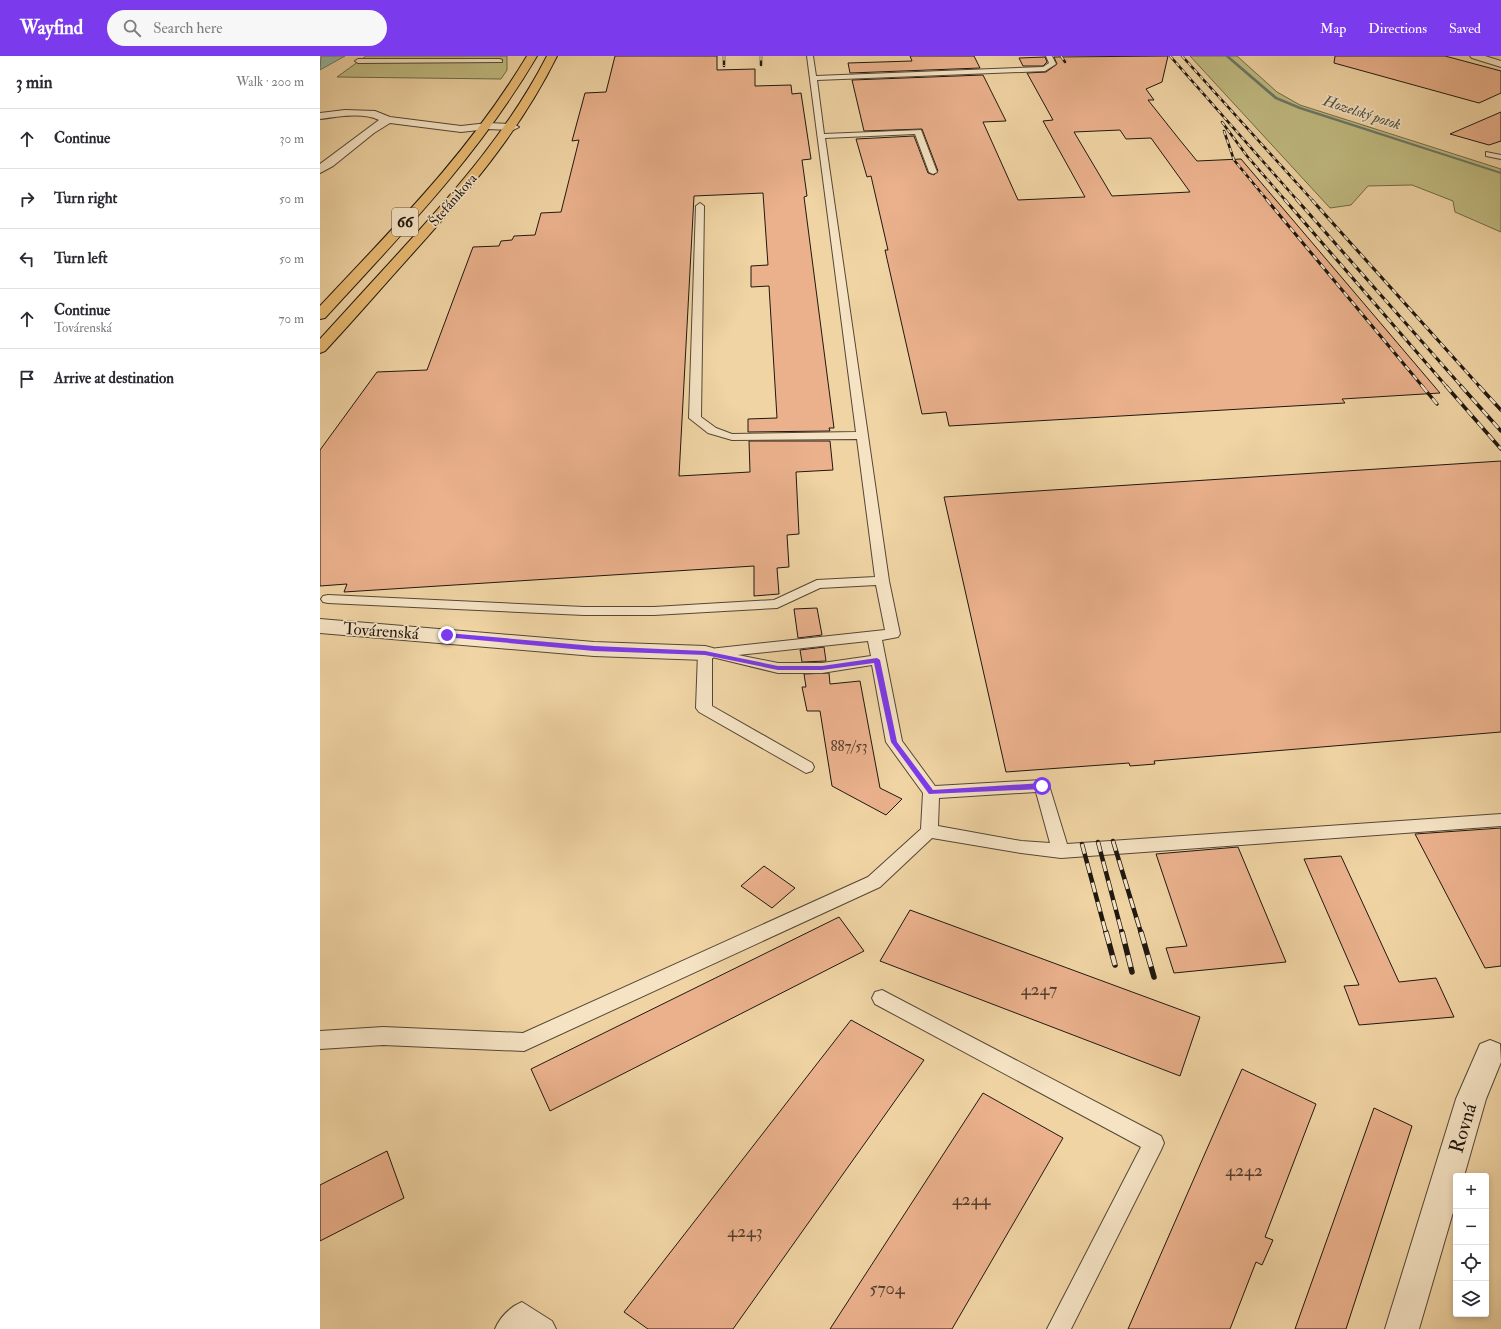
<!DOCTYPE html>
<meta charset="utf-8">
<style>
body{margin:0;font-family:"IM FELL Double Pica",serif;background:#f7f7f7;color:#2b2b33}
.controls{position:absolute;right:12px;bottom:12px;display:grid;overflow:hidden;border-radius:4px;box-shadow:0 2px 6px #0003}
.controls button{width:36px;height:36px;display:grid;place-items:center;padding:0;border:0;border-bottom:1px solid #e1e1e2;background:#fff;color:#2b2b33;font:20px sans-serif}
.stop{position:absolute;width:12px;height:12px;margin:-9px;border:3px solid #7c3aed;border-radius:50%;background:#fff}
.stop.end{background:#7c3aed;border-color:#fff;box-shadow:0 1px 4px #0008}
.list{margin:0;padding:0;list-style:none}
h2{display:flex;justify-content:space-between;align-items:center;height:52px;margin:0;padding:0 16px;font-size:17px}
h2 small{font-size:13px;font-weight:400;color:#7c7c81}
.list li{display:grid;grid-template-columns:26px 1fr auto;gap:12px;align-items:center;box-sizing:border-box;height:60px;padding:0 16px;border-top:1px solid #e1e1e2}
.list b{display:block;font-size:15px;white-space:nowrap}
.list p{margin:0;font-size:13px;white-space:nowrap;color:#7c7c81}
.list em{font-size:13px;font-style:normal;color:#7c7c81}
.icon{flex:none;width:22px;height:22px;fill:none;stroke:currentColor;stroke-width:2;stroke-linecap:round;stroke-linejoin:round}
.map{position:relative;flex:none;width:1181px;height:1273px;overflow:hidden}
header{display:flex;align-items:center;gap:24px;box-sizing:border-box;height:56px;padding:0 20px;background:#7c3aed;color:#fff}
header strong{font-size:19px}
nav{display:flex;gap:22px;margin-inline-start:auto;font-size:14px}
.search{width:280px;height:36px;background:#f7f7f7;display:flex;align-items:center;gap:10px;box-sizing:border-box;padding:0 14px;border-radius:22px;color:#7c7c81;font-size:15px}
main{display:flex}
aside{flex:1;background:#fff}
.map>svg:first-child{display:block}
.green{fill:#c0bb81;stroke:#706a48}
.water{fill:#9ab8a5;stroke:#697869}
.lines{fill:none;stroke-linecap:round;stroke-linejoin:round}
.stream{fill:#697869;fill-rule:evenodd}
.building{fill:#eab18c;stroke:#201810;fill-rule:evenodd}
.lane-casing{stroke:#544735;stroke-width:2}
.street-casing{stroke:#544735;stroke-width:2}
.primary-casing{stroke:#201810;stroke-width:2}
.lane{fill:#f5e3c4;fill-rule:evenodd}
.street{fill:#f5e3c4;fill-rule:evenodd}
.primary{fill:#e8ba72;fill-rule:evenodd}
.rail-far4-casing{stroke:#201810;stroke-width:2.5}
.rail-far3-casing{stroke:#201810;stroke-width:3}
.rail-far2-casing{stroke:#201810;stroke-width:3.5}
.rail-far1-casing{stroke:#201810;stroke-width:4.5}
.rail-casing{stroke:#201810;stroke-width:5.5}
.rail-far4{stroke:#f5e3c4;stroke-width:1.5;stroke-dasharray:4.5;stroke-linecap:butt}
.rail-far3{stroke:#f5e3c4;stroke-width:2;stroke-dasharray:6;stroke-linecap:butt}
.rail-far2{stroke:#f5e3c4;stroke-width:2.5;stroke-dasharray:8;stroke-linecap:butt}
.rail-far1{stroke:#f5e3c4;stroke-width:3;stroke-dasharray:10;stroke-linecap:butt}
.rail{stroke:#f5e3c4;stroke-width:4;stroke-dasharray:12;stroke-linecap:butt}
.route{fill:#7c3aed}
.labels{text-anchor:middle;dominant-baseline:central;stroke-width:3.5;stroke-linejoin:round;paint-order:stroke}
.far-street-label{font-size:14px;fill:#201810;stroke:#f5e3c4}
.far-water-label{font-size:15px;font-style:italic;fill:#4b5044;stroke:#f5e3c4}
.number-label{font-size:15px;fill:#523e2f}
.shield{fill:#f5e3c4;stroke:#605546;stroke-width:1}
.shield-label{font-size:16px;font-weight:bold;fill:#201810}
.street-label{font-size:17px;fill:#201810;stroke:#f5e3c4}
.near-number-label{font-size:18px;fill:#523e2f}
.near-street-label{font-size:20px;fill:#201810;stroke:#f5e3c4}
</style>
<header>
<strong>Wayfind</strong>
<div class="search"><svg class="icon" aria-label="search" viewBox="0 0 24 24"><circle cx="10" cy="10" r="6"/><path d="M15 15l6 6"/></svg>Search here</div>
<nav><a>Map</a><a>Directions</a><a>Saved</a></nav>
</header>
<main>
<aside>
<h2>3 min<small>Walk · 200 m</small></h2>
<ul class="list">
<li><svg class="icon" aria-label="ahead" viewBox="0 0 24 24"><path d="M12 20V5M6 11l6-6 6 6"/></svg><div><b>Continue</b></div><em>30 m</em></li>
<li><svg class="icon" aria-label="right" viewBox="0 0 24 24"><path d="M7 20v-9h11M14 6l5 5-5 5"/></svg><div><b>Turn right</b></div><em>50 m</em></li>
<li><svg class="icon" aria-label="left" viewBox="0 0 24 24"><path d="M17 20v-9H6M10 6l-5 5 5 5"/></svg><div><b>Turn left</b></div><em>50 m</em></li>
<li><svg class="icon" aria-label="ahead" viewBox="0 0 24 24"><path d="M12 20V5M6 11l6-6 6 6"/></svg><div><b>Continue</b><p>Továrenská</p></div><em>70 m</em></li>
<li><svg class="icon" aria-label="arrive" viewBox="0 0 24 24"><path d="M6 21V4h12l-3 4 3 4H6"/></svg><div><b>Arrive at destination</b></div></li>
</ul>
</aside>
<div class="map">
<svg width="1181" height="1273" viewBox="0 0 1181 1273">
<rect width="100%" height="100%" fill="#f0d4a4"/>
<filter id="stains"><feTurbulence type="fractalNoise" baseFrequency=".005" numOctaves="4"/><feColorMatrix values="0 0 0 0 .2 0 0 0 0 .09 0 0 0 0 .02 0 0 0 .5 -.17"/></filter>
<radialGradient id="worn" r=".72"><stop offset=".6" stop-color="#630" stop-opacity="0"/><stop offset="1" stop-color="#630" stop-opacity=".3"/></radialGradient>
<g class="green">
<polygon points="46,0 187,0 187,14 181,23 17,21"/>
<polygon points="870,0 917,0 957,36 980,49 1181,113 1181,176 1135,156 1133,145 1092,129 1048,130 1031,149 1010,152"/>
</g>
<polygon class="water" points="1,0 25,0 0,14"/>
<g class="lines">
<polygon class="stream" points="905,0 909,0 957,41 981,51 1181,116 1181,118 979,53 955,43"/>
</g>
<g class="building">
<polygon points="295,0 397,0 397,14 435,13 435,30 471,29 472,38 481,37 491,103 482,104 487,140 484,141 514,372 509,372 510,375 428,376 428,363 457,362 449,230 431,231 431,210 448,209 443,137 374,140 359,420 430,416 429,385 510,385 513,414 476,416 479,478 467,479 469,511 457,512 459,538 434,540 434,510 24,536 27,528 0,530 0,394 57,316 107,314 153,191 179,190 181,185 192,184 194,180 215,179 221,157 241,156 259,84 252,85 265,37 286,36"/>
<polygon points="590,0 654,0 660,12 530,17 528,7 592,5"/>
<path d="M848,0L842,26L826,33L834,44H828L859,83L877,105L921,103L1120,337L1022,343L1025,347L629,370L626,356L602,358L565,194H568L551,120L547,121L536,83L594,80L608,117L614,119L618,115L602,73L544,75L532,24L663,19L686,65L663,66L698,144L765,141L723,65L733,64L707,17L726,16L737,8L734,1ZM800,74L806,83L831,82L870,136L792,140L754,76Z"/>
<polygon points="1015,0 1125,0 1181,15 1181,37 1159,47 1014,7"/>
<polygon points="725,1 727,6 723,10 703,10 699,2"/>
<polygon points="1181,56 1181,85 1169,89 1130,78"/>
<polygon points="1181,405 1181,676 834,705 835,708 810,710 809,707 686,716 624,441"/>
<polygon points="497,552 502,579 478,582 474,553"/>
<polygon points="504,591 506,605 482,606 480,594"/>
<polygon points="509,617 510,628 540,625 560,732 582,743 566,759 512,730 500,655 487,655 482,631 486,631 484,618"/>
<polygon points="1181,772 1181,910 1165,912 1095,778"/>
<polygon points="918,791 966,906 854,917 846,892 867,890 836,798"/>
<polygon points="1021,800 1079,926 1116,922 1134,961 1039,969 1024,930 1039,929 984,803"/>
<polygon points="444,810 475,832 452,852 421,830"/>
<polygon points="590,854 880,961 860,1020 560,905"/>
<polygon points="519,861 544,895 230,1055 211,1013"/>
<polygon points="531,964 604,1004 413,1273 328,1273 304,1256"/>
<polygon points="922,1013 996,1048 945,1181 953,1184 942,1209 936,1206 910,1273 808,1273"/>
<polygon points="663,1037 743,1082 632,1273 510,1273"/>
<polygon points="1054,1052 1092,1070 1026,1273 975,1273"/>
<polygon points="67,1095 84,1142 0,1185 0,1129"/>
</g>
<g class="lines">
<defs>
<g id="lane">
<path d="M487,0H493L496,20L723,11L729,7L726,0H732L736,8L725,15L497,24L504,78L601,74L617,116L613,118L609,116L595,78L505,82L569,525L580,578L578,581L562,584L582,685L615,730L722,724L728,726L747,788L1181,758V770L741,802L701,797L612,782L560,831L204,995L63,989L0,993V975L63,971L203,977L548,821L601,773L603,737L566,686L552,609L502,617H458L392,601V650L492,707L494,711L492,715L486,717L379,656L376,652L378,597L380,594L565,574L556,529L500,532L457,552L334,559H264L8,547L3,546L1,543L3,540L8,539L264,551H334L454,544L497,524L555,521L537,383L412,384L388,377L369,362L376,150L380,147L384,150L381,361L396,372L412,378L536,376ZM548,585L551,600L502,607H458L418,599ZM716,736L730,787L701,785L618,770L619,742Z"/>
<polygon points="180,3 182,4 182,6 38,7 35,5 38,3"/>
<polygon points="1166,96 1181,99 1181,103 1166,100"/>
<polygon points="562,934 841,1080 844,1087 841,1094 751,1273 727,1273 821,1091 555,948 552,942 555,936"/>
<path d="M202,1246L232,1265L236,1273H175C180,1261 190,1251 202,1246Z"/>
</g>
<g id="street">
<polygon points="1150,0 1165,0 1181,5 1181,11 1152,2"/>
<path d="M25,54L55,55L70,61L141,70L168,67L193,68L199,71L193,74L168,73L141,76L70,67L54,77L13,110L0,117V108L59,64C42,56 18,61 0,63V57Z"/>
<polygon points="0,563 274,586 385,590 393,592 396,597 393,602 385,604 274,600 0,577"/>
<polygon points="1170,984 1180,988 1181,1006 1166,1043 1144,1120 1136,1120 1136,1146 1099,1273 1065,1273 1136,1043 1160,988"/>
</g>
<g id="primary">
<path d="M207,0H217C158,100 83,177 5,262L0,263V250C76,169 149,96 207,0Z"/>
<path d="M227,0H237C200,75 148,136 92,198C63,230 35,263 5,295L0,297V283C28,252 56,222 84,191C138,132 190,72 227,0Z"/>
</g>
</defs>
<use href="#lane" class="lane-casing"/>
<use href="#street" class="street-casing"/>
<use href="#primary" class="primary-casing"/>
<use href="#lane" class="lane"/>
<use href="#street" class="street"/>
<use href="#primary" class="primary"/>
<defs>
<g id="rail-far4">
<polyline points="404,0 404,10"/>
<polyline points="441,0 441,9"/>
<polyline points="741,0 745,6"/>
<polyline points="850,0 978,145"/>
<polyline points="862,0 993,145"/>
<polyline points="902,66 927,100 966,145"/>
<polyline points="904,75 914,104 948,145"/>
</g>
<g id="rail-far3">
<polyline points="947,144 1103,331"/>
<polyline points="965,144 1127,331"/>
<polyline points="977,144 1142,331"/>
<polyline points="992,144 1160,331"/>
</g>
<g id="rail-far2">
<polyline points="1102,330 1117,348"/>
<polyline points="1126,330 1181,393"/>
<polyline points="1141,330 1181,375"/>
<polyline points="1159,330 1181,354"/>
</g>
<g id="rail-far1">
<polyline points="793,785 821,877"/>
<polyline points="778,786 802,877"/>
<polyline points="762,788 786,877"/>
</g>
<g id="rail">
<polyline points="786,876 795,909"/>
<polyline points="802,876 812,916"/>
<polyline points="821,876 834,921"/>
</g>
</defs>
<use href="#rail-far4" class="rail-far4-casing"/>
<use href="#rail-far3" class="rail-far3-casing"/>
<use href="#rail-far2" class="rail-far2-casing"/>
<use href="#rail-far1" class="rail-far1-casing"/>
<use href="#rail" class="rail-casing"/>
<use href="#rail-far4" class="rail-far4"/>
<use href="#rail-far3" class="rail-far3"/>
<use href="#rail-far2" class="rail-far2"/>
<use href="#rail-far1" class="rail-far1"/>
<use href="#rail" class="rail"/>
</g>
<polygon class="route" points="127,577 274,590 385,595 458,610 502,610 557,602 560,604 577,686 613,734 722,727 725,730 722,733 609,738 571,686 554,607 502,614 458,614 385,599 274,595 125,581 124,579"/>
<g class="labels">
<g class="far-street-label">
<text transform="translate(133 144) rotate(-49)">Štefánikova</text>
</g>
<g class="far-water-label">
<text transform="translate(1042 57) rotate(18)">Hozelský potok</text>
</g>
<g class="number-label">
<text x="529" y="690">887/53</text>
</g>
<rect class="shield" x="72" y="152" width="26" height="28" rx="3"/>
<g class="shield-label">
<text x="85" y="166">66</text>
</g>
<g class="street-label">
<text transform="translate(61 575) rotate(4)">Továrenská</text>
</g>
<g class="near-number-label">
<text x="719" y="933">4247</text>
<text x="924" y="1114">4242</text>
<text x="651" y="1143">4244</text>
<text x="425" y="1175">4243</text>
<text x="567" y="1232">5704</text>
</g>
<g class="near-street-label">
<text transform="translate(1143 1072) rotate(-73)">Rovná</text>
</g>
</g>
<rect width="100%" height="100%" filter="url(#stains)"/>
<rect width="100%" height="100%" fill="url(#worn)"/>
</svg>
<div class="controls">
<button>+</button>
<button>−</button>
<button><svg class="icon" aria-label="locate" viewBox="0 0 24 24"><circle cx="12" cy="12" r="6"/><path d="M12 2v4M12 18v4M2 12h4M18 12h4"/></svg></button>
<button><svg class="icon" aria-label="layers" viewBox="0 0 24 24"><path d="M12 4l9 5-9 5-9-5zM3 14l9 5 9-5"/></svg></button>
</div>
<div class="stop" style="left:722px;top:730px"></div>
<div class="stop end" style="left:127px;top:579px"></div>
</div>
</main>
